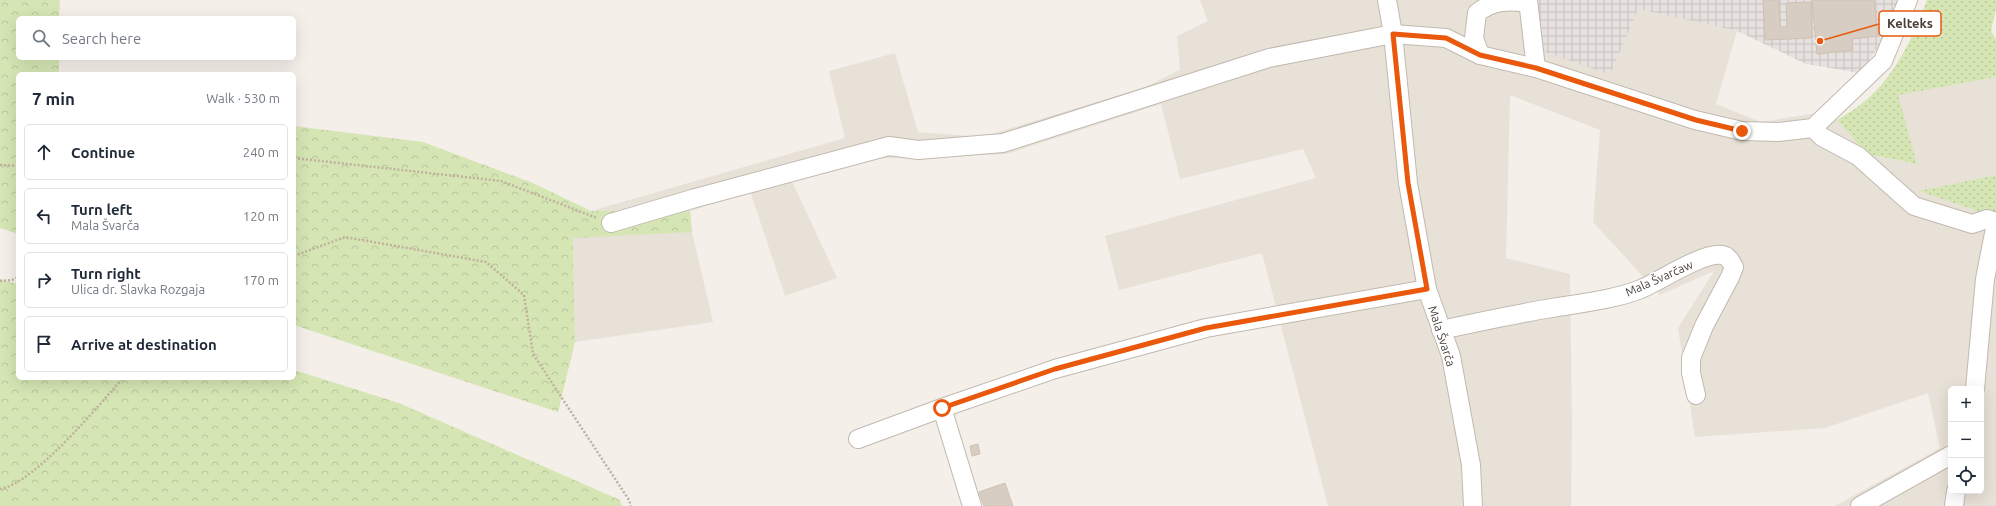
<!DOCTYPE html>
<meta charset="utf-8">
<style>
body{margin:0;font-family:Ubuntu,sans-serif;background:#f6f6f7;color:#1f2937}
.controls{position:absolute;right:12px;bottom:12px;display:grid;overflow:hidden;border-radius:6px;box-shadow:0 4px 16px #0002}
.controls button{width:36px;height:36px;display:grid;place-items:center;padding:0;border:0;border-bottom:1px solid #e0e1e3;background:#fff;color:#1f2937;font:20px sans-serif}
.stop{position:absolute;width:12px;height:12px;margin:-9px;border:3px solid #ea580c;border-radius:50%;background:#fff}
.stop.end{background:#ea580c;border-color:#fff;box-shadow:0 1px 4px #0008}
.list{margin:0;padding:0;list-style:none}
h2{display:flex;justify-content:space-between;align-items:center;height:52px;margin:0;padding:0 16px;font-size:17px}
h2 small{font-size:13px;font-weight:400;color:#747a83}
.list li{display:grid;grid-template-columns:26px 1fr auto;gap:12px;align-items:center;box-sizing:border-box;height:56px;margin:0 8px 8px;padding:0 8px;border:1px solid #e0e1e3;border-radius:6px}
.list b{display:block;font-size:15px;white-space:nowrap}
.list p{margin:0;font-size:13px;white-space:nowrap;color:#747a83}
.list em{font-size:13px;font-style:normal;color:#747a83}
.icon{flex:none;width:22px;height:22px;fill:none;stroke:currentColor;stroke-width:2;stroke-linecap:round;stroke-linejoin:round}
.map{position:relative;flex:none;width:1996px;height:506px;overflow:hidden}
.search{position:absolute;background:#fff;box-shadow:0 4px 16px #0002;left:16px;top:16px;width:280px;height:44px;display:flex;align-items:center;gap:10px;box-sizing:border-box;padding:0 14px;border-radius:6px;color:#747a83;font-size:15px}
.panel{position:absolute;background:#fff;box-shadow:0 4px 16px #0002;left:16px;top:72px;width:280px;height:308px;border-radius:6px}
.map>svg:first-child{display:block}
.residential{fill:#e7e1d7;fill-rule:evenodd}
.industrial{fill:url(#industrial-grid)}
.grass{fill:url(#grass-dots)}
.forest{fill:url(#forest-crowns)}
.building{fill:#d8cdc2;stroke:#cfc1b3}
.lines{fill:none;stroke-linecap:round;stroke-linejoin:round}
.minor-casing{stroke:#c2b9af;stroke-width:20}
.path{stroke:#c0b09e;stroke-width:2.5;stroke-dasharray:2 2;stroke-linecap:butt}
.minor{stroke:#fff;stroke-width:18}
.route{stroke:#ea580c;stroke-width:5}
.labels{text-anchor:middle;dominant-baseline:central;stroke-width:3;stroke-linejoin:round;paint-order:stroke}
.street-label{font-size:12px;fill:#473f38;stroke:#fff}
.leader{fill:none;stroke:#e8590c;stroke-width:1.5}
.callout-dot{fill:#e8590c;stroke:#fff;stroke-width:1.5}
.callout{fill:#fff;stroke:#e8590c;stroke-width:1.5}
.callout-label{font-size:13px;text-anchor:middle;font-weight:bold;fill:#473f38}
</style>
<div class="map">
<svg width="1996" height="506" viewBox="0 0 1996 506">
<defs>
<pattern id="industrial-grid" width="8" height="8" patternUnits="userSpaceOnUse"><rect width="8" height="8" fill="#e6e1de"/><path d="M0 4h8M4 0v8" fill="none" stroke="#c7c2bf"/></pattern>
<pattern id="grass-dots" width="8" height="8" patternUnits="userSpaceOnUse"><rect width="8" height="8" fill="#d5e6b4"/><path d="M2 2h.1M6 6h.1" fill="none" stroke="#b8c69c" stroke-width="1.8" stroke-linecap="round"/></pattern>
<pattern id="forest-crowns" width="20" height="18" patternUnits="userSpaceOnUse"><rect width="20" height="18" fill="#d5e6b4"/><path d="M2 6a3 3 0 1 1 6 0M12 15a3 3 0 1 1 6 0" fill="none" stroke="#b8c69c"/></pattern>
</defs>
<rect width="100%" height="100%" fill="#f4efe9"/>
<path class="residential" d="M1200,0H1525L1537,48L1610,75L1638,9L1737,31L1716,104L1761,122L1829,111L1867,154L1916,164L1897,95L1996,77V175L1920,191L1987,214L1996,228V506H1835L1940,448L1928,393L1825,428L1695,437L1678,328L1714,271L1660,295L1593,222L1600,130L1510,95L1506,258L1570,274L1572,425L1571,506H1328L1262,253L1119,290L1105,236L1316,178L1303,149L1180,179L1161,104L1007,154L864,159L789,175L837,278L785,296L750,191L690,211L692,232L713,322L575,342L573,238L591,211L845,138L829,71L895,53L918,132L982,137L1145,87L1180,70L1177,36L1208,21ZM1951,389H1981V491H1951Z"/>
<polygon class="industrial" points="1534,0 1900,0 1879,46 1860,73 1806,64 1737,31 1638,9 1610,75 1543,51 1539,37"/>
<g class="grass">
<path d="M1927,0H1996V9L1991,31L1996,39V77L1898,95L1917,164L1867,154L1837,120C1847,114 1857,108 1865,101C1896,75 1913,37 1927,0Z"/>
<polygon points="1996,175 1996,228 1986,214 1919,191"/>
</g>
<g class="forest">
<polygon points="0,0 60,0 59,18 18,18 18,58 59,58 59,74 18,74 18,234 0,228"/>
<polygon points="294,126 423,142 533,183 591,211 690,211 692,232 573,238 575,342 558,412 294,325"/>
<polygon points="0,279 18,284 18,378 294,378 294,370 399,403 620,500 622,506 0,506"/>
</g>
<g class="building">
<polygon points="1763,0 1779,0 1780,27 1787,27 1786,3 1811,2 1812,38 1765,40"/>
<polygon points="1812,0 1874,0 1878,36 1852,39 1853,50 1817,54"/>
<polygon points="978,444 980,454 972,456 970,446"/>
<polygon points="1005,483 1013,506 984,506 979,492"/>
</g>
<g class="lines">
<defs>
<g id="minor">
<polyline points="1387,0 1393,34 1408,183 1427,289 1451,356 1471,465 1473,506"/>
<polyline points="1528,0 1536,68"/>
<path d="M1480,55L1474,38L1477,13C1493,0 1508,0 1528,3"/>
<polyline points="1813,128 1822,137 1858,156 1914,206 1972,224 1987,219 1996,222"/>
<polyline points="611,223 692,199 889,146 918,150 1003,143 1269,58 1393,34 1446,38 1480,55 1536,68 1695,120 1742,131 1778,132 1813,128 1883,61 1908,0"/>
<path d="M1441,330C1478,322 1515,314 1552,308C1581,303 1613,300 1641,289C1660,281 1703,252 1722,255C1728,256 1731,261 1734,267L1730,277L1704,326L1691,358V373L1696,395"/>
<polyline points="1975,389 1985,279 1996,223"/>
<polyline points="942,408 972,506"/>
<polyline points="858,439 942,408 1055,369 1206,328 1427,289"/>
<polyline points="1860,506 1951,455"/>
<polyline points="1954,506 1956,491"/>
</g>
</defs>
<use href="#minor" class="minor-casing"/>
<g class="path">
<polyline points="294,158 501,181 597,218"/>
<polyline points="0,165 18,166"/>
<polyline points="294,256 345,237 486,262 524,295 533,354 629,500 631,506"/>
<polyline points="0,281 12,280 18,277"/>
<path d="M0,489C35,483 98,406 123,378"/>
</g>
<use href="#minor" class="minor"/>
</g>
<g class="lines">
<polyline class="route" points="942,408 1055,369 1206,328 1427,289 1408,183 1393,34 1446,38 1480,55 1536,68 1696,120 1742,131"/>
</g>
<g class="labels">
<g class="street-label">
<text transform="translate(1659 278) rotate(-24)">Mala Švarčaw</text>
<text transform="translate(1442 336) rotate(72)">Mala Švarča</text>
</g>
</g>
<path class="leader" d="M1820 41L1879 24"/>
<circle class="callout-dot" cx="1820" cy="41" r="4"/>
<rect class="callout" x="1879" y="11" width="62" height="25" rx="4"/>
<g class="callout-label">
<text x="1910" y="28">Kelteks</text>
</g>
</svg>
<div class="controls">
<button>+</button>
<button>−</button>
<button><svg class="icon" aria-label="locate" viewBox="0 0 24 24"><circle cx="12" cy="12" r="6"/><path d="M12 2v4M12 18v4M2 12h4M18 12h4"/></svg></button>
</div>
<div class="stop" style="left:942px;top:408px"></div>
<div class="stop end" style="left:1742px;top:131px"></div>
<div class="search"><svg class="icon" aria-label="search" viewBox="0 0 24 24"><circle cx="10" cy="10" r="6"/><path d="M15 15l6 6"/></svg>Search here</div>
<section class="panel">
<h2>7 min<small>Walk · 530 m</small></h2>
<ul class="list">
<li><svg class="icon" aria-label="ahead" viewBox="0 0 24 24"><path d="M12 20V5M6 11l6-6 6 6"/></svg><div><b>Continue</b></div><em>240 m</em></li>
<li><svg class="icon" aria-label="left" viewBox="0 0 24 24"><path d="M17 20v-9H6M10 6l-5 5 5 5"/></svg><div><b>Turn left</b><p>Mala Švarča</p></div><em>120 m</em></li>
<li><svg class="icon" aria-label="right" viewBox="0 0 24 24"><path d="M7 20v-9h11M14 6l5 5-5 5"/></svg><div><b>Turn right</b><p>Ulica dr. Slavka Rozgaja</p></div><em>170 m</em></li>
<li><svg class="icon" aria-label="arrive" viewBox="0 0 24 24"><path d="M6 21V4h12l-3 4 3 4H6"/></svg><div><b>Arrive at destination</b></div></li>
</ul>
</section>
</div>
